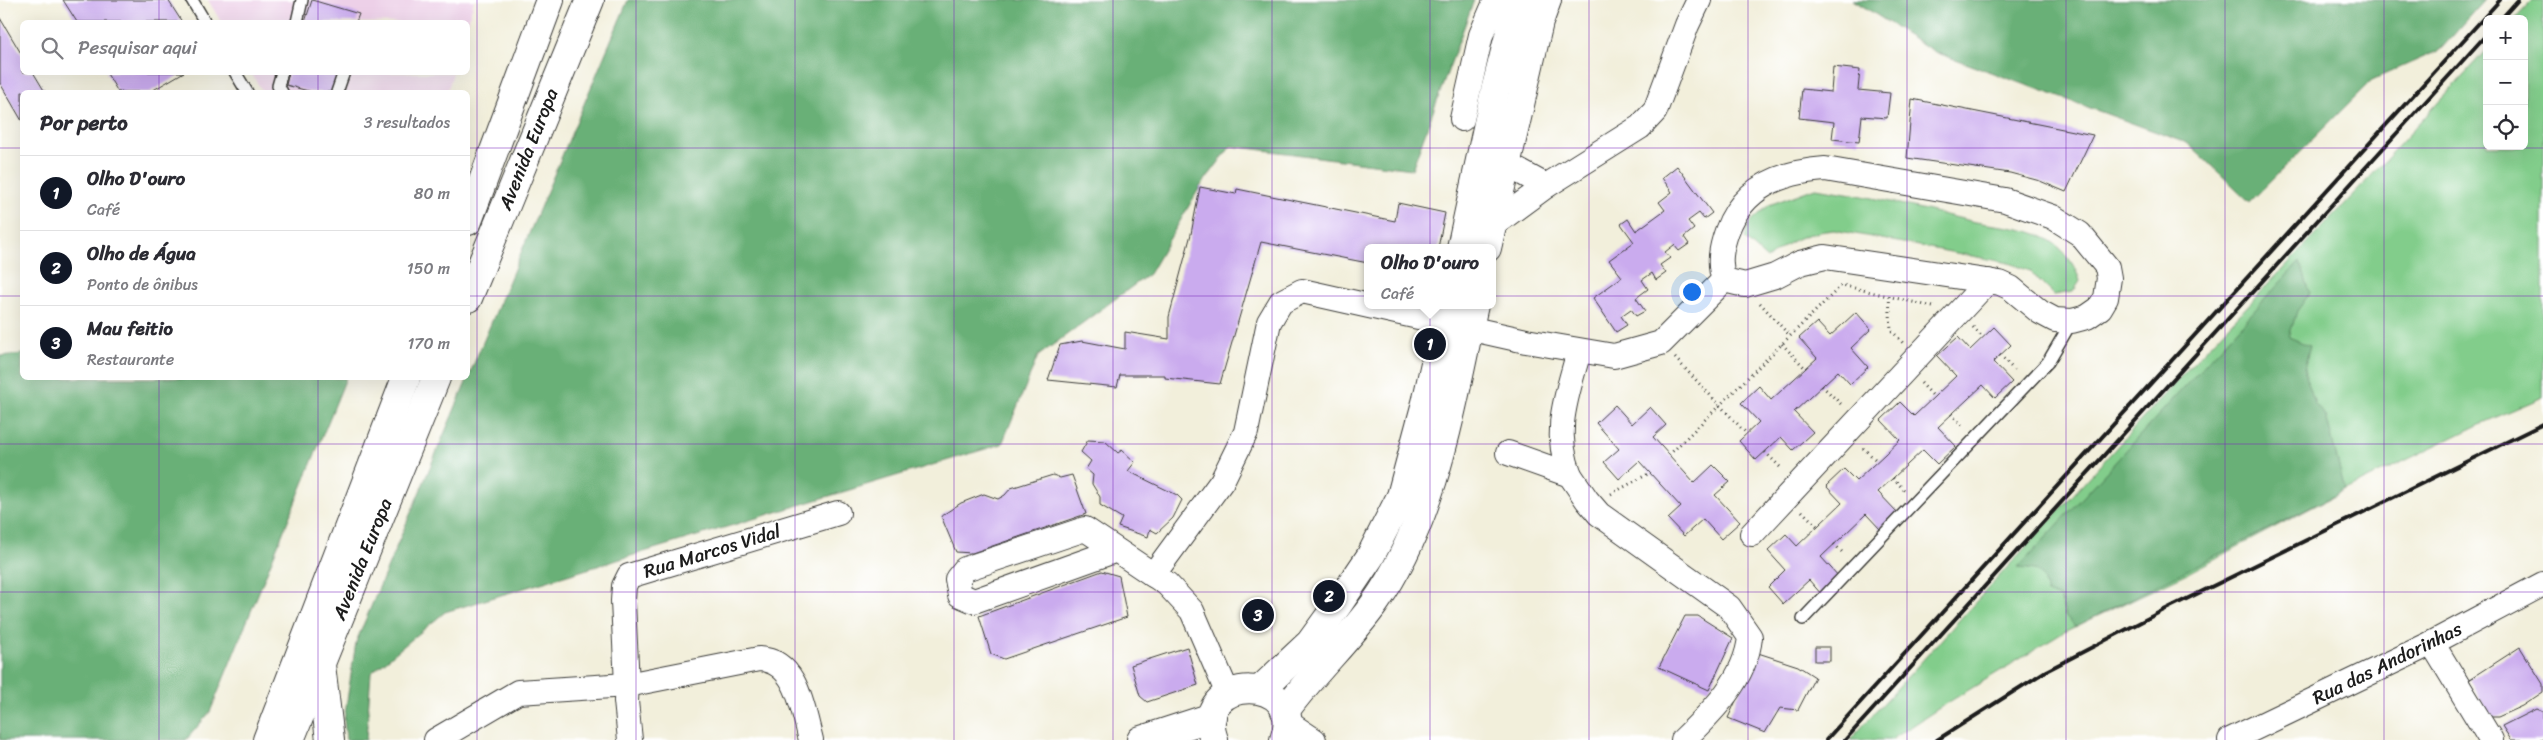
<!DOCTYPE html>
<html lang="pt">
<meta charset="utf-8">
<style>
body{margin:0;font-family:Sriracha,sans-serif;background:#f7f7f7;color:#2b2b33}
.controls{position:absolute;right:15px;top:15px;display:grid;overflow:hidden;border-radius:8px;box-shadow:0 5px 20px #0002}
.controls button{width:45px;height:45px;display:grid;place-items:center;padding:0;border:0;border-bottom:1px solid #e1e1e2;background:#fff;color:#2b2b33;font:25px sans-serif}
.you{position:absolute;left:1691px;top:291px;width:18px;height:18px;margin:-12px;border:4px solid #fff;border-radius:50%;background:#1a73e8;box-shadow:0 0 0 8px #1a73e833}
.badge{display:grid;place-items:center;width:32px;height:32px;border-radius:50%;background:#111827;color:#fff;font-size:16px;font-weight:700}
.pin{position:absolute;translate:-50% -50%;border:2px solid #fff;box-shadow:0 1px 5px #0006}
.popup{position:absolute;left:1364px;top:244px;width:132px;height:65px;box-sizing:border-box;display:grid;place-content:center;border-radius:8px;background:#fff;filter:drop-shadow(0 1px 4px #0005);font-size:16px;white-space:nowrap;color:#7c7c81}
.popup b{font-size:19px;color:#2b2b33}
.popup::after{content:'';position:absolute;left:50%;top:100%;margin-left:-10px;border:10px solid transparent;border-top-color:#fff}
.list{margin:0;padding:0;list-style:none}
h2{display:flex;justify-content:space-between;align-items:center;height:65px;margin:0;padding:0 20px;font-size:21px}
h2 small{font-size:16px;font-weight:400;color:#7c7c81}
.list li{display:grid;grid-template-columns:32px 1fr auto;gap:15px;align-items:center;box-sizing:border-box;height:75px;padding:0 20px;border-top:1px solid #e1e1e2}
.list b{display:block;font-size:19px;white-space:nowrap}
.list p{margin:0;font-size:16px;white-space:nowrap;color:#7c7c81}
.list em{font-size:16px;font-style:normal;color:#7c7c81}
.icon{flex:none;width:28px;height:28px;fill:none;stroke:currentColor;stroke-width:2;stroke-linecap:round;stroke-linejoin:round}
.map{position:relative;flex:none;width:2543px;height:740px;overflow:hidden}
.search{position:absolute;background:#fff;box-shadow:0 5px 20px #0002;left:20px;top:20px;width:450px;height:55px;display:flex;align-items:center;gap:12px;box-sizing:border-box;padding:0 18px;border-radius:8px;color:#7c7c81;font-size:19px}
.panel{position:absolute;background:#fff;box-shadow:0 5px 20px #0002;left:20px;top:90px;width:450px;height:290px;border-radius:8px}
.map>svg:first-child{display:block}
.built{fill:#edd0e8}
.green{fill:#82cd8b;stroke:#4f7454}
.forest{fill:#69b077;stroke:#42664a}
.building{fill:#caabee}
.lines{fill:none;stroke-linecap:round;stroke-linejoin:round}
.lane-casing{stroke:#3c3c39;stroke-width:14}
.street-casing{stroke:#3c3c39;stroke-width:26}
.secondary-casing{stroke:#3c3c39;stroke-width:30}
.primary-casing{stroke:#3c3c39;stroke-width:30}
.path{stroke:#3c3c39;stroke-width:3;stroke-dasharray:1 4;stroke-linecap:butt}
.lane{stroke:#fff;stroke-width:11}
.street{stroke:#fff;stroke-width:24}
.secondary{stroke:#fff;stroke-width:28}
.primary{stroke:#fff;stroke-width:28}
.rail{stroke:#1c1c1c;stroke-width:4}
.grid{fill:none;stroke:#7b2cbf;stroke-width:1;stroke-opacity:0.55}
.labels{text-anchor:middle;dominant-baseline:central;stroke-width:4;stroke-linejoin:round;paint-order:stroke}
.street-label{font-size:19px;fill:#1c1c1c;stroke:#fff}
</style>
<div class="map">
<svg width="2543" height="740" viewBox="0 0 2543 740">
<rect width="100%" height="100%" fill="#fff"/>
<filter id="ink" filterUnits="userSpaceOnUse"><feTurbulence type="fractalNoise" baseFrequency=".02" numOctaves="2"/><feDisplacementMap in="SourceGraphic" scale="10" xChannelSelector="R" yChannelSelector="G"/><feConvolveMatrix kernelMatrix="1 2 1 2 8 2 1 2 1" color-interpolation-filters="sRGB"/></filter>
<filter id="wash" filterUnits="userSpaceOnUse"><feTurbulence type="fractalNoise" baseFrequency=".0096" numOctaves="4" result="noise"/><feDisplacementMap in="SourceGraphic" scale="20" xChannelSelector="R" yChannelSelector="G"/><feGaussianBlur stdDeviation="1.12" result="paint"/><feColorMatrix in="noise" values="0 0 0 0 0 0 0 0 0 0 0 0 0 0 0 0 0 1.4 0 .05"/><feComposite in="paint" operator="in"/></filter>
<g filter="url(#wash)">
<rect width="100%" height="100%" fill="#f2efdb"/>
<g class="built">
<polygon points="208,0 474,0 468,23 221,22"/>
<polygon points="251,73 453,73 447,92 263,92"/>
</g>
<g class="green">
<polygon points="2533,0 2543,0 2543,397 2478,425 2345,490 2186,574 2066,631 1944,705 1891,740 1850,740 2195,361 2360,188 2487,49 2487,146 2524,146 2524,19 2515,19"/>
<path d="M1815,188C1868,195 1920,209 1971,221C1998,227 2029,226 2052,242C2066,251 2075,266 2080,281L2073,292L2054,295L2030,271L2009,263L1834,230C1805,233 1790,240 1767,259L1745,239L1748,224L1769,205Z"/>
</g>
<g class="forest">
<polygon points="628,0 1474,0 1412,169 1231,146 1200,187 1149,274 1038,356 1002,444 445,612 371,673 366,740 346,740 344,720 356,642"/>
<polygon points="1853,0 2485,0 2440,50 2372,80 2250,202 2187,143 1935,52"/>
<path d="M2300,261L2310,293L2297,311L2289,337L2310,346L2304,369L2315,404L2326,416L2345,490L2075,627L2065,615L2060,598L2047,593C2041,570 2042,570 2018,568Z"/>
<polygon points="22,354 22,378 346,378 210,712 186,740 0,740 0,356"/>
</g>
<g id="blocks">
<g class="building">
<polygon points="63,0 168,0 182,22 77,22"/>
<polygon points="312,0 359,14 356,22 305,22"/>
<polygon points="0,18 22,55 22,72 33,72 45,92 22,92 22,121 0,83"/>
<polygon points="1833,67 1860,70 1858,90 1890,93 1887,118 1862,116 1859,142 1832,139 1834,122 1799,118 1802,89 1831,92"/>
<polygon points="106,72 184,72 150,92 118,92"/>
<polygon points="289,72 341,72 335,92 312,92 286,85"/>
<polygon points="1912,99 2093,135 2066,192 2040,181 2010,173 1907,158"/>
<polygon points="1677,166 1712,213 1704,219 1699,213 1688,221 1694,229 1684,237 1689,244 1679,251 1674,245 1665,252 1670,258 1660,265 1666,273 1656,280 1652,273 1642,280 1648,289 1636,298 1645,311 1636,316 1631,309 1621,316 1627,325 1616,332 1593,298 1622,277 1609,260 1634,242 1621,224 1628,219 1636,231 1665,210 1659,202 1672,192 1662,178"/>
<polygon points="1200,187 1236,194 1237,189 1395,221 1398,203 1445,213 1438,248 1368,248 1368,263 1261,242 1220,384 1165,378 1165,375 1120,375 1117,387 1048,380 1060,345 1082,341 1125,349 1125,332 1169,339 1169,317 1191,234"/>
<polygon points="1856,312 1871,329 1851,348 1868,367 1850,384 1838,371 1794,412 1813,432 1793,450 1781,437 1756,460 1739,441 1759,422 1741,403 1759,386 1771,400 1817,358 1799,338 1817,322 1830,336"/>
<polygon points="1994,327 2011,345 1993,362 2012,382 1995,398 1983,385 1938,427 1956,446 1937,464 1923,450 1878,492 1898,513 1880,529 1866,514 1821,557 1840,578 1822,595 1809,580 1783,604 1768,587 1785,570 1768,551 1786,534 1797,546 1842,503 1826,486 1844,469 1856,481 1900,440 1881,420 1900,402 1914,416 1956,376 1937,356 1958,337 1970,350"/>
<polygon points="1615,405 1632,424 1650,407 1666,425 1653,437 1694,483 1713,465 1730,482 1715,495 1740,522 1721,539 1703,519 1684,536 1668,519 1681,507 1639,461 1619,479 1604,462 1619,449 1596,423"/>
<polygon points="1088,440 1105,441 1118,453 1122,450 1135,462 1128,471 1177,495 1182,500 1173,518 1157,533 1150,529 1148,537 1118,527 1122,518 1100,505 1100,497 1092,484 1093,475 1086,469 1091,461 1081,452"/>
<polygon points="1053,475 1060,478 1072,475 1086,514 972,553 956,552 941,516 961,503 984,494 998,499 1005,495 1011,488"/>
<polygon points="1102,571 1119,576 1127,617 1004,659 991,654 979,616"/>
<polygon points="1685,616 1698,616 1733,638 1709,690 1659,667"/>
<polygon points="1187,647 1198,685 1147,702 1140,696 1131,665"/>
<rect x="1815" y="647" width="15" height="14"/>
<polygon points="2520,647 2543,684 2543,692 2522,706 2498,717 2490,717 2469,680"/>
<polygon points="1758,653 1798,666 1815,677 1798,710 1780,708 1765,733 1728,718"/>
<polygon points="2536,709 2543,712 2543,740 2511,740 2502,726"/>
</g>
</g>
</g>
<g filter="url(#ink)">
<use href="#blocks" fill-opacity="0" stroke="#3c3c39" stroke-width="1"/>
<g class="lines">
<defs>
<g id="lane">
<polyline points="192,0 205,22"/>
<polyline points="297,22 302,0"/>
<polyline points="235,72 247,92"/>
<polyline points="282,92 278,86 282,72"/>
<polyline points="337,92 344,72"/>
<polyline points="1803,619 2048,362 2072,321"/>
</g>
<g id="street">
<polyline points="1462,119 1481,35 1496,0"/>
<polyline points="1506,164 1546,186"/>
<path d="M1825,169L2005,200L2053,217L2080,234L2107,267L2109,278L2106,298L2100,308L2087,317L2072,321L2055,320L2040,312L2011,288L2000,283L1825,257L1800,263L1775,276L1745,285L1724,280C1718,263 1721,248 1727,231C1743,187 1781,172 1825,169Z"/>
<polyline points="1493,225 1546,186 1640,127 1655,111 1687,25 1699,0"/>
<path d="M1508,453L1570,475L1587,500L1599,514L1729,607L1750,637C1746,679 1712,712 1683,740"/>
<path d="M1570,475C1552,430 1567,396 1579,351"/>
<polyline points="1752,534 1988,281"/>
<polyline points="1114,551 974,601 960,595 957,579 965,569 1085,529 1167,584 1192,611 1228,694"/>
<polyline points="1153,575 1222,481 1246,432 1269,322 1281,302 1302,291 1526,341 1614,356 1661,343 1724,280"/>
<polyline points="2432,643 2491,740"/>
<polyline points="1287,722 1314,740"/>
<path d="M436,740L518,692L627,685L759,659C797,660 803,710 811,740"/>
<polyline points="630,740 626,701 627,685 623,601 624,586 629,576 838,513"/>
<polyline points="2230,740 2432,643 2543,584"/>
</g>
<g id="secondary">
<polyline points="1461,248 1495,91 1514,16 1520,0"/>
<polyline points="1487,248 1539,22 1547,0"/>
<polyline points="1261,689 1310,643 1339,603 1370,557 1401,496 1427,399 1448,305"/>
<path d="M1285,711C1313,672 1348,641 1375,603C1435,518 1452,405 1474,305"/>
<polyline points="1141,740 1212,717"/>
<path d="M1214,740C1190,672 1309,673 1284,740"/>
</g>
<g id="primary">
<polyline points="468,221 550,0"/>
<polyline points="468,298 590,0"/>
<polyline points="321,665 330,740"/>
<polyline points="267,740 406,378"/>
<polyline points="290,740 436,378"/>
</g>
</defs>
<use href="#lane" class="lane-casing"/>
<use href="#street" class="street-casing"/>
<use href="#secondary" class="secondary-casing"/>
<use href="#primary" class="primary-casing"/>
<g class="path">
<polyline points="1889,296 1891,330 1903,343"/>
<polyline points="1760,303 1790,336"/>
<polyline points="1973,327 1983,338"/>
<polyline points="1782,344 1805,368"/>
<polyline points="2000,355 2017,373"/>
<polyline points="1675,358 1747,434"/>
<polyline points="1921,383 1934,397"/>
<polyline points="1822,386 1842,405"/>
<polyline points="1951,414 1965,428"/>
<polyline points="1863,448 1877,461"/>
<polyline points="1765,452 1782,469"/>
<polyline points="1669,455 1842,285 1933,307"/>
<polyline points="1893,478 1905,491"/>
<polyline points="1611,494 1650,473"/>
<polyline points="1802,511 1817,526"/>
<polyline points="1834,544 1844,554"/>
</g>
<use href="#lane" class="lane"/>
<use href="#street" class="street"/>
<use href="#secondary" class="secondary"/>
<use href="#primary" class="primary"/>
<g class="rail">
<polyline points="2501,19 2518,0"/>
<polyline points="1826,740 2500,0"/>
<polyline points="1845,740 2487,34"/>
<polyline points="1937,740 2046,671 2162,611 2543,424"/>
</g>
</g>
</g>
<path class="grid" d="M159,0V22M318,0V22M477,0V740M636,0V740M795,0V740M954,0V740M1113,0V740M1272,0V740M1430,0V740M1589,0V740M1748,0V740M1907,0V740M2066,0V740M2225,0V740M2384,0V740M159,72V92M318,72V92M0,148H22M468,148H2543M0,296H22M468,296H2543M159,378V740M318,378V740M0,444H2543M0,592H2543"/>
<g class="labels">
<g class="street-label">
<text transform="translate(528 149) rotate(-68)">Avenida Europa</text>
<text transform="translate(712 551) rotate(-17)">Rua Marcos Vidal</text>
<text transform="translate(362 559) rotate(-68)">Avenida Europa</text>
<text transform="translate(2387 663) rotate(-26)">Rua das Andorinhas</text>
</g>
</g>
</svg>
<div class="controls">
<button>+</button>
<button>−</button>
<button><svg class="icon" aria-label="locate" viewBox="0 0 24 24"><circle cx="12" cy="12" r="6"/><path d="M12 2v4M12 18v4M2 12h4M18 12h4"/></svg></button>
</div>
<div class="you"></div>
<div class="pin badge" style="left:1430px;top:344px">1</div>
<div class="popup"><b>Olho D'ouro</b>Café</div>
<div class="pin badge" style="left:1329px;top:596px">2</div>
<div class="pin badge" style="left:1258px;top:615px">3</div>
<div class="search"><svg class="icon" aria-label="search" viewBox="0 0 24 24"><circle cx="10" cy="10" r="6"/><path d="M15 15l6 6"/></svg>Pesquisar aqui</div>
<section class="panel">
<h2>Por perto<small>3 resultados</small></h2>
<ul class="list">
<li><span class="badge">1</span><div><b>Olho D'ouro</b><p>Café</p></div><em>80 m</em></li>
<li><span class="badge">2</span><div><b>Olho de Água</b><p>Ponto de ônibus</p></div><em>150 m</em></li>
<li><span class="badge">3</span><div><b>Mau feitio</b><p>Restaurante</p></div><em>170 m</em></li>
</ul>
</section>
</div>
